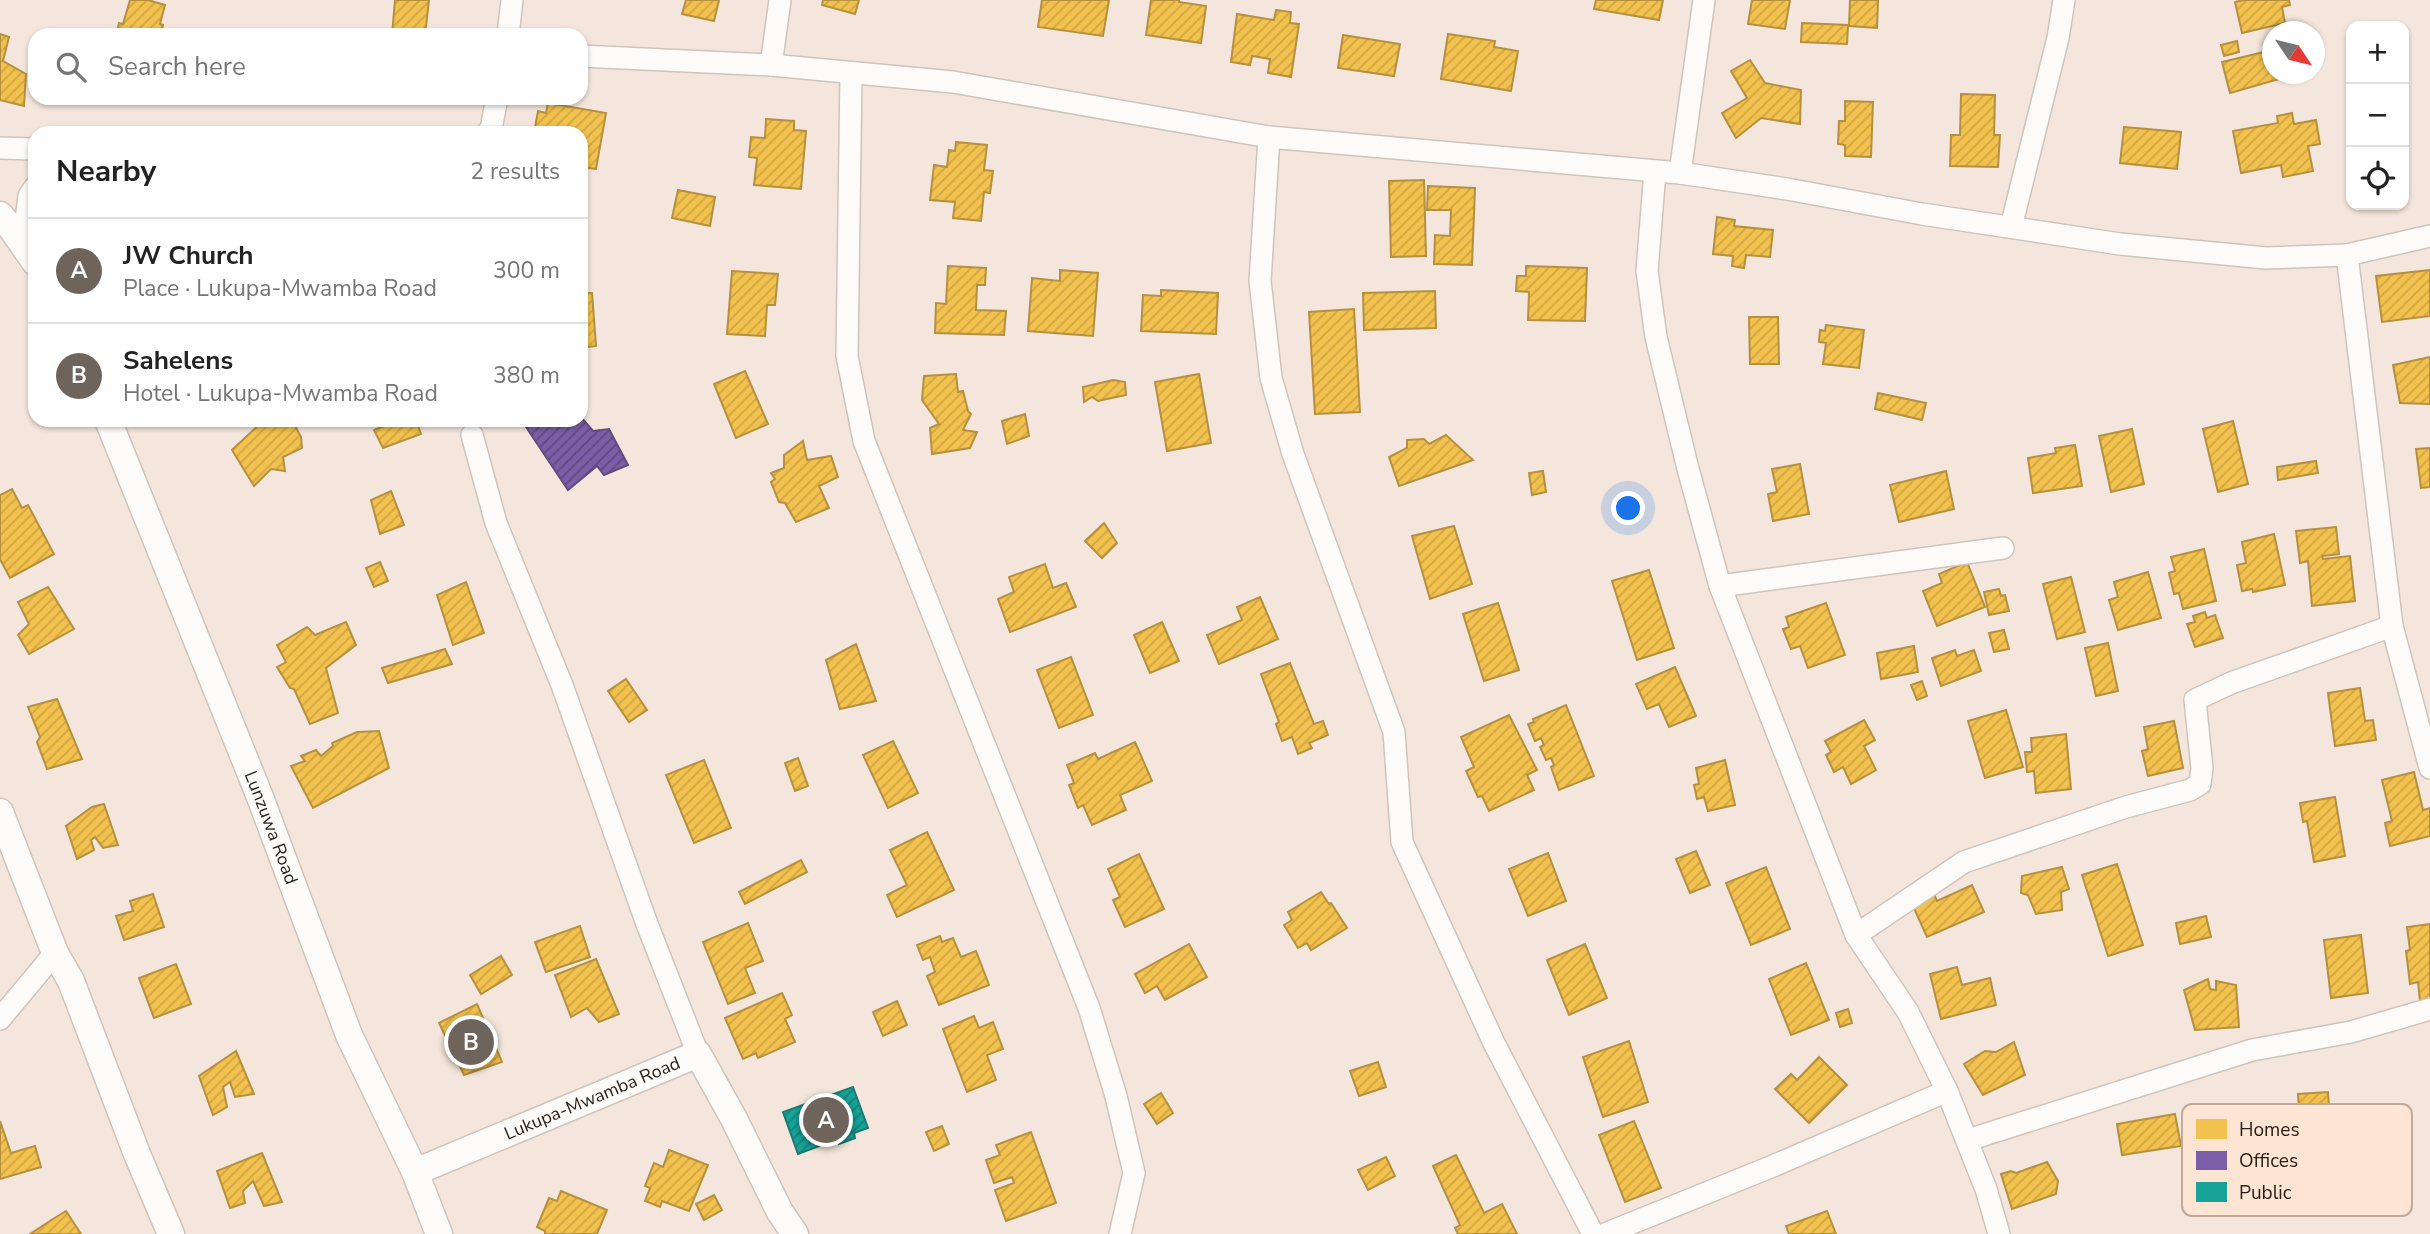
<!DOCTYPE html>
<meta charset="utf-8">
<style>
body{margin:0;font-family:"Nunito Sans",sans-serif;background:#f6f6f6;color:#222}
.controls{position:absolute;right:21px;top:21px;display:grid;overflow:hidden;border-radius:14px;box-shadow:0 2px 5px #0004}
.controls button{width:63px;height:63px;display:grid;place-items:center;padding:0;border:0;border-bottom:2px solid #e0e0e0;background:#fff;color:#222;font:35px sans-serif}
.compass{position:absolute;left:2262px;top:21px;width:63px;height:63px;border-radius:50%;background:#fff;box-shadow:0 2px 5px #0004;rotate:125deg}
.you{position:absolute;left:1629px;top:509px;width:24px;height:24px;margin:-18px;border:5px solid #fff;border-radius:50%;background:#1a73e8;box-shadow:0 0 0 10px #1a73e833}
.badge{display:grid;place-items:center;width:46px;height:46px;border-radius:50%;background:#6f645c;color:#fff;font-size:23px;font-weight:700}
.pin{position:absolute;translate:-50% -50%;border:4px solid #fff;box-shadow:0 2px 7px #0006}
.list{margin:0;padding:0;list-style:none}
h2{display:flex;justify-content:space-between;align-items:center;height:91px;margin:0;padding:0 28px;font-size:30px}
h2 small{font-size:23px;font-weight:400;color:#767676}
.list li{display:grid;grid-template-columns:46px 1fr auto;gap:21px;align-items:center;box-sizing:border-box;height:105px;padding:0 28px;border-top:2px solid #e0e0e0}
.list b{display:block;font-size:26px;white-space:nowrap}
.list p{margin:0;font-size:23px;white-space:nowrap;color:#767676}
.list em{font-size:23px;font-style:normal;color:#767676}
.icon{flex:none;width:38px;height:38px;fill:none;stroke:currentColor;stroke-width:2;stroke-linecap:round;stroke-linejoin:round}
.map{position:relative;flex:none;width:2430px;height:1234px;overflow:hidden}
.search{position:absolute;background:#fff;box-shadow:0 2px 5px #0004;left:28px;top:28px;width:560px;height:77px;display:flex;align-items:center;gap:18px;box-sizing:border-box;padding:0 24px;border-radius:21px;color:#767676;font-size:26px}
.panel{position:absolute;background:#fff;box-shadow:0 2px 5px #0004;left:28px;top:126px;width:560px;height:301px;border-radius:21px}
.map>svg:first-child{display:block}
.homes{fill:url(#homes-hatch);stroke:#b5903e;stroke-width:2}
.offices{fill:url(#offices-hatch);stroke:#624b7c;stroke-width:2}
.public{fill:url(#public-hatch);stroke:#1c7b71;stroke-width:2}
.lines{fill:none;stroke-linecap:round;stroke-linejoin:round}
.minor-casing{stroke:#cfc4bc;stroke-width:24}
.tertiary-casing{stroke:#cfc4bc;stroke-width:29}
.minor{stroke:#fdfbfa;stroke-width:21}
.tertiary{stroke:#fdfbfa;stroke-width:26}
.labels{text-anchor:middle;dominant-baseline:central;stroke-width:7;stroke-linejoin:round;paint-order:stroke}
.street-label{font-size:18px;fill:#271e17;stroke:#fee4d2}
.key{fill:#fee4d2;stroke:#bea99a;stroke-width:2}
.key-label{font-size:19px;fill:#271e17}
</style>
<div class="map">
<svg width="2430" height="1234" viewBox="0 0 2430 1234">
<defs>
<pattern id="homes-hatch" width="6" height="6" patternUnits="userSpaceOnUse" patternTransform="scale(1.75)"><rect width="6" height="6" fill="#f2c14e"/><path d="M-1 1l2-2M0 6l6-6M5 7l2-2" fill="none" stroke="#d0a543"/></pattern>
<pattern id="offices-hatch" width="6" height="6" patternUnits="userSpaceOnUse" patternTransform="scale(1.75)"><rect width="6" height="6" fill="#7b5ea7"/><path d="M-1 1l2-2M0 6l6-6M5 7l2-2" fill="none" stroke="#5f497f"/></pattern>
<pattern id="public-hatch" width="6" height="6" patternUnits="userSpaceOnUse" patternTransform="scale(1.75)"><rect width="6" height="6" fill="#17a398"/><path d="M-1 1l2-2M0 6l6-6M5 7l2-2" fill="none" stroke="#15847b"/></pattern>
</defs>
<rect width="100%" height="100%" fill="#f4e6dc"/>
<g class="homes">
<polygon points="130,0 148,0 165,5 160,24 163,25 161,35 116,35 119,23 123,24"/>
<polygon points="395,0 429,0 425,35 392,35"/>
<polygon points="686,0 719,0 714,21 682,14"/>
<polygon points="823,0 859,0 855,14 822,5"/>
<polygon points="1042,0 1109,0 1103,36 1038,27"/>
<polygon points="1151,0 1179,0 1179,2 1206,6 1201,43 1146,35"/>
<polygon points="1596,0 1663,0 1659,20 1594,9"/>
<polygon points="1752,0 1790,0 1785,29 1748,24"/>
<polygon points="1850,0 1878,0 1877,28 1849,26"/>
<polygon points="2244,0 2289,0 2290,5 2282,7 2285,23 2242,33 2235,2"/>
<polygon points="1276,10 1291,12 1290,23 1299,24 1291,77 1268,73 1270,59 1252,56 1250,65 1231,62 1237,14 1274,20"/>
<polygon points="1802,23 1848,25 1847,44 1801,42"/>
<polygon points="0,34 9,37 3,61 26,74 24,106 0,100"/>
<polygon points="1448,34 1495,41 1494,47 1518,51 1511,91 1441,79"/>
<polygon points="1343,35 1400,44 1394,76 1338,68"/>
<polygon points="2237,41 2239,52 2224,56 2221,45"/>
<polygon points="2272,50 2272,74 2297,74 2230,93 2222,62"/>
<polygon points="1750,60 1765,83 1801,90 1800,124 1761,118 1736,138 1722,113 1747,98 1731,71"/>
<polygon points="1961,94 1995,95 1994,135 2000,135 1998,167 1950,166 1951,135 1960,135"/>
<polygon points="1845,101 1873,102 1871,157 1845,156 1845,145 1838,144 1839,121 1845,121"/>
<polygon points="548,103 606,113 596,169 581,167 581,133 534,133 538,111 546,113"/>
<polygon points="2292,113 2294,124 2316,120 2320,144 2308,146 2313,171 2283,177 2281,165 2241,173 2233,131 2278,123 2277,116"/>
<polygon points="766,119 794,121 794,130 806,131 801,189 754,185 757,158 749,157 751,137 765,138"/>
<polygon points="2124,127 2181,132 2177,169 2120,163"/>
<polygon points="956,142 987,145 984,170 993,171 990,193 984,192 981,221 953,218 955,202 930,200 934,165 947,167 949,150 955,151"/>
<polygon points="1424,180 1426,256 1391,257 1389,181"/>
<polygon points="1428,186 1475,188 1472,265 1434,264 1435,235 1450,236 1451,210 1427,210"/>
<polygon points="678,190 715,197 710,226 672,218"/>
<polygon points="1717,217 1735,220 1734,226 1773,230 1770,257 1746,255 1744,268 1732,266 1733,256 1713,254"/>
<polygon points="948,266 986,268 985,285 977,285 976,310 1006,311 1004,335 935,333 936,303 946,304"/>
<polygon points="1526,266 1587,268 1585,321 1528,320 1529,292 1516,291 1517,276 1526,276"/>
<polygon points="1060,270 1098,273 1093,336 1028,331 1032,278 1060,281"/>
<polygon points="2430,270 2430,316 2382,322 2376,276"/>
<polygon points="732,271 778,274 775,305 767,305 765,336 727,334"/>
<polygon points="1161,290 1218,293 1216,334 1141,331 1143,295 1161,296"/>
<polygon points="1435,291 1436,328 1364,330 1363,293"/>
<polygon points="581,293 592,293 596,346 581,348"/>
<polygon points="1354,309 1360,412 1315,414 1309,312"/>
<polygon points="1749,317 1778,317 1779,364 1750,364"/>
<polygon points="1826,325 1864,330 1859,368 1823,364 1826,343 1819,342 1820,330 1825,331"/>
<polygon points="2430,357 2430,404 2400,403 2393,365"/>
<polygon points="745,371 768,424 736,438 714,384"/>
<polygon points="956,374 958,392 963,391 968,411 971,414 963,430 977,432 970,448 932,454 930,428 939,424 922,400 924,376"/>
<polygon points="1199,374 1211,443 1167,451 1155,382"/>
<polygon points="1113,380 1125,382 1126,395 1098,401 1092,397 1084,402 1083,387"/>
<polygon points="1878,393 1926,403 1922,420 1875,409"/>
<polygon points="1025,414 1029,436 1007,444 1002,421"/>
<polygon points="264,420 292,420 301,437 302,448 283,457 285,471 271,469 254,486 232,450"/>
<polygon points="398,420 416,420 421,434 383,448 374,430"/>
<polygon points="2233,421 2248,484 2218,492 2203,429"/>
<polygon points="2132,429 2144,484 2111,492 2099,436"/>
<polygon points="1446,435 1473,460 1399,486 1389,457 1407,448 1407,440 1424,439 1429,444"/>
<polygon points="803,441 807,460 831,456 838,477 819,486 829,508 796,522 785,503 779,502 771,482 775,479 771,473 784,468 784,455"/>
<polygon points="2075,445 2082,486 2033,493 2028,458 2056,453 2055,448"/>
<polygon points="2430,448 2430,487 2421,488 2416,449"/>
<polygon points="2316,461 2318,473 2278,480 2277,467"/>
<polygon points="1800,464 1809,514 1773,521 1768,494 1777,492 1772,469"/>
<polygon points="1543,471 1546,492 1532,495 1529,473"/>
<polygon points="1946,471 1954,509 1899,522 1890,485"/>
<polygon points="12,489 22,508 28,505 54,554 10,578 0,559 0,495"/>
<polygon points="391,491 404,525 380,534 371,500"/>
<polygon points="1104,523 1117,543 1102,558 1085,541"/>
<polygon points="1454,526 1472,584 1430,599 1412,536"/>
<polygon points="2336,527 2339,554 2322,556 2323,559 2350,556 2355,601 2312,606 2308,561 2300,563 2296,531"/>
<polygon points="2274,534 2285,585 2253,592 2252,589 2242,591 2237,565 2246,563 2242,542"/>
<polygon points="2204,549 2216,601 2183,609 2179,593 2174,594 2169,573 2175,571 2171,557"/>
<polygon points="380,562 388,581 374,587 366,568"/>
<polygon points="1967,562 1985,607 1937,626 1923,591 1942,583 1939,574"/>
<polygon points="1045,564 1053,588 1066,583 1076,607 1010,632 998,599 1014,592 1009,577"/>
<polygon points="1649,570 1674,648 1637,660 1612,581"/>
<polygon points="2148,572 2161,618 2118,630 2109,600 2118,597 2114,582"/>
<polygon points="2071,577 2085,632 2057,639 2043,584"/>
<polygon points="466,582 484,633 453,645 437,595"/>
<polygon points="48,587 74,629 29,654 18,635 29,624 18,602"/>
<polygon points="1999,589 2001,596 2005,595 2009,611 1989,615 1984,592"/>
<polygon points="1260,597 1278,639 1219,664 1207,635 1242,620 1237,607"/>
<polygon points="1498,603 1519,670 1484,681 1463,614"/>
<polygon points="1826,603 1845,655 1808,668 1800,646 1791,649 1783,629 1789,627 1786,617"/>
<polygon points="2205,612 2207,618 2215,615 2223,638 2195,647 2187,624 2195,622 2193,616"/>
<polygon points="346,622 356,645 326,668 338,713 310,724 294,689 290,688 277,667 286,662 277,645 307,627 315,635"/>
<polygon points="1162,622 1179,661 1150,673 1134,635"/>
<polygon points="2004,630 2009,649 1994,652 1989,633"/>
<polygon points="2108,643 2118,691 2096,696 2085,648"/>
<polygon points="856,644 876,701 840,709 826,660"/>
<polygon points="1914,646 1918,672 1881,679 1877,653"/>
<polygon points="445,649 452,664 388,683 382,668"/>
<polygon points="1955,650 1957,656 1974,650 1981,671 1941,686 1932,658"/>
<polygon points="1071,657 1093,715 1059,728 1037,670"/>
<polygon points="1290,663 1314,724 1323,721 1328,735 1309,743 1312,748 1298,754 1292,737 1282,741 1276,724 1279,722 1261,674"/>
<polygon points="1675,667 1696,716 1669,727 1659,704 1647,709 1636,684"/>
<polygon points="626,679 647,710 629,722 608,691"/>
<polygon points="1922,681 1927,696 1917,700 1911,685"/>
<polygon points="2360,688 2365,721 2373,720 2376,740 2335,746 2328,693"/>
<polygon points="57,699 82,759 47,769 37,742 40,737 28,707"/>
<polygon points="1566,705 1594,776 1559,790 1551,767 1554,765 1551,758 1546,760 1540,747 1544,745 1541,738 1535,741 1528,724 1534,722 1533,719"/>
<polygon points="2006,710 2023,767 1985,778 1968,721"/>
<polygon points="1509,715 1537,770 1527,775 1534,790 1489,811 1482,796 1478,797 1466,771 1474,767 1461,737"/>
<polygon points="1864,720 1875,740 1864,746 1876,770 1851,784 1843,767 1834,772 1826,755 1831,752 1825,741"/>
<polygon points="2174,721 2183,768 2148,776 2142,751 2148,749 2144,727"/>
<polygon points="379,731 389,768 313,808 291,766 305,761 301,756 316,750 321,756 333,746 332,743 357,732"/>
<polygon points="2066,734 2071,789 2036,793 2034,771 2027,772 2025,752 2032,752 2031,738"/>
<polygon points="893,741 918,793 888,808 863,755"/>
<polygon points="1135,742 1152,781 1120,795 1126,810 1092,825 1083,805 1078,808 1069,785 1074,783 1067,765 1095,753 1098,759"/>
<polygon points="798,758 808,786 795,791 785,763"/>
<polygon points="704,760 731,828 694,843 666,775"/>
<polygon points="1725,760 1735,805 1708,811 1704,797 1697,799 1694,785 1699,784 1696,768"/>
<polygon points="2414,772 2423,810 2430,808 2430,836 2390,846 2385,823 2392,821 2382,780"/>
<polygon points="2335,797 2345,856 2314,862 2307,821 2303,822 2300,803"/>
<polygon points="104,804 118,845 103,848 95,837 91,840 94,850 77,859 66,826 92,807"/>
<polygon points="927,832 954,890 897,917 887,895 907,885 890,850"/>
<polygon points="1696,851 1710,885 1690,893 1676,859"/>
<polygon points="1548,853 1566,901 1528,916 1509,869"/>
<polygon points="1139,854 1164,909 1125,927 1113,900 1120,897 1108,869"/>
<polygon points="801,860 807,872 745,904 739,892"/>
<polygon points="2117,864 2143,945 2108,956 2082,875"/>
<polygon points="1766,867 1790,929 1751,945 1726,883"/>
<polygon points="2062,867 2069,889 2061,892 2062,910 2036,914 2028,895 2021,893 2022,876"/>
<polygon points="1972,885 1984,912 1927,937 1912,904 1934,894 1937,901"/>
<polygon points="1321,892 1329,904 1331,903 1347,928 1311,950 1307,943 1298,948 1284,925 1292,920 1288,912"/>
<polygon points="153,894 164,927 124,940 116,916 133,911 130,901"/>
<polygon points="2206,916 2211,937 2180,944 2176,923"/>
<polygon points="748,923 763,961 745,968 755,993 728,1004 703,942"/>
<polygon points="2430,924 2430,1000 2420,1001 2418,982 2410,984 2406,951 2410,950 2407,927"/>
<polygon points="580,926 590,957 546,972 535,942"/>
<polygon points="2361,935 2368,993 2331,998 2324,940"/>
<polygon points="940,936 942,942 953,938 961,957 976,951 989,985 939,1005 927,976 935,972 930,957 923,960 917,945"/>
<polygon points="1189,944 1207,977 1165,1000 1157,986 1145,993 1135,974"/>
<polygon points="1585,944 1607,998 1569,1015 1547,960"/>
<polygon points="501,956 512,975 481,994 470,975"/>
<polygon points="596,959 619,1014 599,1022 587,1008 571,1017 555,975"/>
<polygon points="1806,963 1829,1020 1791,1035 1769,979"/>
<polygon points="176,964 191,1004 154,1018 139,978"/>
<polygon points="1957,967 1962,985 1990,978 1996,1005 1941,1019 1930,974"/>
<polygon points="2208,979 2210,989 2216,990 2216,981 2236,985 2239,1027 2195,1030 2184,990"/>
<polygon points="782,993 792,1015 785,1019 795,1042 758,1058 756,1053 743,1059 725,1018"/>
<polygon points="897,1001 907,1025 883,1036 873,1012"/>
<polygon points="477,1004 502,1062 464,1075 439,1023"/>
<polygon points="1848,1009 1852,1023 1840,1027 1836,1013"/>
<polygon points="974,1016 979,1028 993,1022 1003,1049 987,1055 996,1080 967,1092 943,1029"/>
<polygon points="1629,1041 1648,1102 1603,1117 1583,1057"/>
<polygon points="2014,1042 2025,1075 1983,1095 1964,1064 1985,1051 1996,1052"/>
<polygon points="236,1051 254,1094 235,1097 230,1082 223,1087 227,1107 213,1115 199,1076"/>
<polygon points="1819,1057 1847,1085 1809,1123 1775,1089 1791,1074 1797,1080"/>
<polygon points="1378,1062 1386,1087 1359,1096 1350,1071"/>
<polygon points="2328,1092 2330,1122 2300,1124 2298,1094"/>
<polygon points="1161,1093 1173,1113 1157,1124 1144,1104"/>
<polygon points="2175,1114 2181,1146 2122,1155 2117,1124"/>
<polygon points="0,1121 11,1153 35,1146 41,1167 0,1179"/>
<polygon points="1634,1121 1661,1188 1625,1202 1599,1135"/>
<polygon points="942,1126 949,1144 934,1151 926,1132"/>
<polygon points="1031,1132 1056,1203 1006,1221 995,1190 1014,1183 1012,1177 994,1183 986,1160 1000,1155 996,1145"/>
<polygon points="669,1150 708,1165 689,1211 662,1201 660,1207 645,1201 650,1188 645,1186 654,1163 663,1167"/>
<polygon points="262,1153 282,1202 264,1206 253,1181 243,1191 245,1203 230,1208 217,1171"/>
<polygon points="1456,1155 1484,1213 1502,1204 1517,1234 1458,1234 1455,1228 1460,1225 1433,1166"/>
<polygon points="1386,1157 1395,1176 1368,1190 1358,1170"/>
<polygon points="2047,1162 2058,1181 2056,1194 2012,1209 2001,1174 2011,1171 2016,1173"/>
<polygon points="561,1191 607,1210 597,1234 545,1234 545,1231 537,1227 549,1198 557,1201"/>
<polygon points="714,1195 722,1210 704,1220 696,1204"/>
<polygon points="66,1211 81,1234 30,1234 53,1219"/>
<polygon points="1827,1211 1836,1234 1789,1234 1786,1226"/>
</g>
<polygon class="offices" points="581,417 593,431 609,429 628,465 604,475 597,466 568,490 526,427 540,420 581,420"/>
<polygon class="public" points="853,1087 868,1128 854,1133 855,1138 839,1144 838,1139 798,1154 783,1112"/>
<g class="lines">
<defs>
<g id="minor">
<polyline points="508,35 512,0"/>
<polyline points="581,56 771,65 953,82 1269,137 1680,173 1787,189 1922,214 2120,244 2266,258 2347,255 2430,236"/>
<polyline points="771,65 780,0"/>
<polyline points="851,73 847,356 864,441 1089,1008 1116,1096 1134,1173 1120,1234"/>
<polyline points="487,133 491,129 497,98"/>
<polyline points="1269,137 1260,281 1271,378 1293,454 1394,732 1402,842 1494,1043 1593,1234"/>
<polyline points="0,148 35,149"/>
<polyline points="1655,171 1647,271 1656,337 1687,465 1720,586 1856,935 1908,1012 1947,1091 1986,1189 1999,1234"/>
<polyline points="1680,173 1704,0"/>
<polyline points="2011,227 2058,38 2064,0"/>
<polyline points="23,245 29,196 35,187"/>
<polyline points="2347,255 2392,626 2430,768"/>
<polyline points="472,435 496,523 562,685 647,924 698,1054"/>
<polyline points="1720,586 2003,548"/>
<polyline points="1856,935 1964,862 2126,807 2190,790 2200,784 2202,768 2195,700 2231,683 2392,626"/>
<polyline points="0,1019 55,953"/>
<polyline points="1968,1140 2252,1050 2351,1032 2430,1009"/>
<polyline points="1605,1234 1773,1166 1947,1091"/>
</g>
<g id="tertiary">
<polyline points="0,215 12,229 35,262"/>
<path id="s1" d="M108,420L260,797L349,1035L415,1172L439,1234"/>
<polyline points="0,812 55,953 71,981 137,1154 171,1234"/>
<path id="s2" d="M415,1172L698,1054L734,1119L780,1212L795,1234"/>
</g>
</defs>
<use href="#minor" class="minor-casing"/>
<use href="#tertiary" class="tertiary-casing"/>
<use href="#minor" class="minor"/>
<use href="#tertiary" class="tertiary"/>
</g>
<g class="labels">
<g class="street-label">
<text stroke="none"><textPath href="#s1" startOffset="439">Lunzuwa Road</textPath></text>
<text stroke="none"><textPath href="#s2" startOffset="192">Lukupa-Mwamba Road</textPath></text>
</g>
</g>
<rect x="2182" y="1104" width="230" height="112" rx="10" class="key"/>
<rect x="2196" y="1119" width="31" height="20" fill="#f2c14e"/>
<rect x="2196" y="1151" width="31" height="19" fill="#7b5ea7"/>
<rect x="2196" y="1182" width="31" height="20" fill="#17a398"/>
<g class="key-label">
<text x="2239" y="1136">Homes</text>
<text x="2239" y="1167">Offices</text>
<text x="2239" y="1199">Public</text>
</g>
</svg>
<div class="controls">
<button>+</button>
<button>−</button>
<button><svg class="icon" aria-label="locate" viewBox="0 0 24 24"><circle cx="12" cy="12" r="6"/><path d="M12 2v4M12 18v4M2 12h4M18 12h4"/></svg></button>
</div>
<svg class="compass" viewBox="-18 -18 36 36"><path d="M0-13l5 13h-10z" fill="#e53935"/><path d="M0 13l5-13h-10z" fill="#767676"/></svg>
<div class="you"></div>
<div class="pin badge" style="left:826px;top:1120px">A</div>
<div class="pin badge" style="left:471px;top:1042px">B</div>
<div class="search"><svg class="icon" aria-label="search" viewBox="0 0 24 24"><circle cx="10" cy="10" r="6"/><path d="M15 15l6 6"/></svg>Search here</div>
<section class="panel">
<h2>Nearby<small>2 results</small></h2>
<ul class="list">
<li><span class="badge">A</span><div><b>JW Church</b><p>Place · Lukupa-Mwamba Road</p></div><em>300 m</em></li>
<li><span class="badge">B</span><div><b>Sahelens</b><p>Hotel · Lukupa-Mwamba Road</p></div><em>380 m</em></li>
</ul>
</section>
</div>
